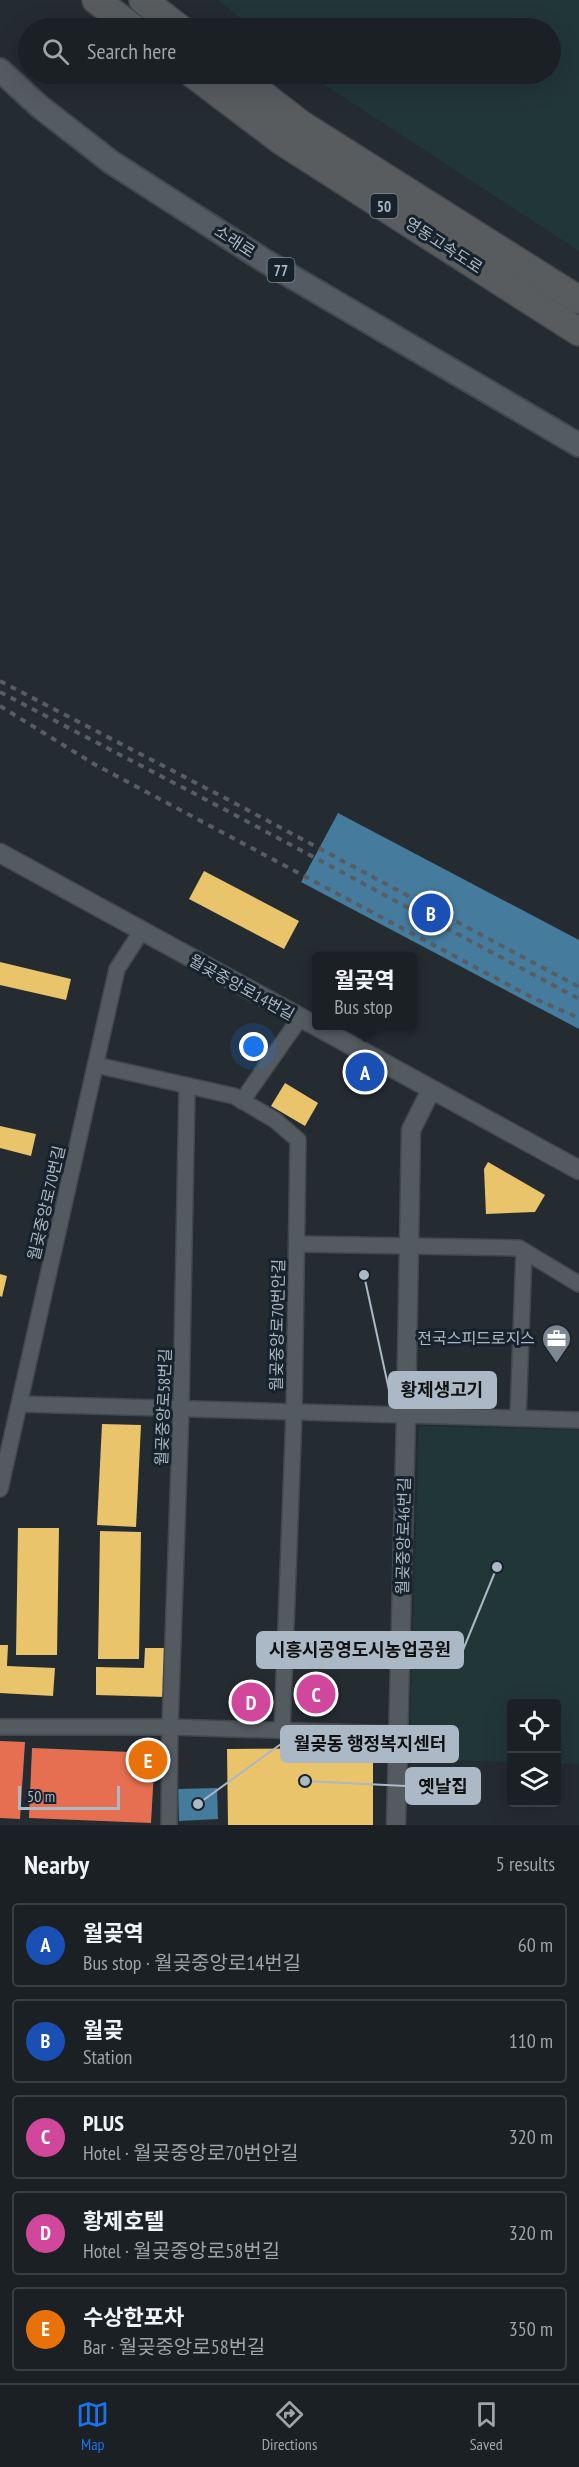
<!DOCTYPE html>
<meta charset="utf-8">
<style>
body{margin:0;font-family:"PT Sans Narrow","Noto Sans KR",sans-serif;background:#282d32;color:#f1f3f6}
.controls{position:absolute;right:18px;bottom:18px;display:grid;overflow:hidden;border-radius:6px;box-shadow:0 6px 24px #0002}
.controls button{width:54px;height:54px;display:grid;place-items:center;padding:0;border:0;border-bottom:2px solid #393e42;background:#1b2025;color:#f1f3f6;font:30px sans-serif}
.scale{position:absolute;left:18px;bottom:15px;width:102px;box-sizing:border-box;padding-left:6px;border:3px solid #abb8c5;border-top:0;font-size:16px;line-height:21px;white-space:nowrap;color:#abb8c5;-webkit-text-stroke:4px #17222c;paint-order:stroke}
.you{position:absolute;left:254px;top:1047px;width:21px;height:21px;margin:-15px;border:4px solid #fff;border-radius:50%;background:#1a73e8;box-shadow:0 0 0 9px #1a73e833}
.badge{display:grid;place-items:center;width:39px;height:39px;border-radius:50%;background:#1a73e8;color:#fff;font-size:20px;font-weight:700}
.pin{position:absolute;translate:-50% -50%;border:3px solid #fff;box-shadow:0 2px 6px #0006}
.popup{position:absolute;left:312px;top:952px;width:105px;height:78px;box-sizing:border-box;display:grid;place-content:center;border-radius:6px;background:#1b2025;filter:drop-shadow(0 2px 4px #0005);font-size:20px;white-space:nowrap;color:#a0a3a7}
.popup b{font-size:22px;color:#f1f3f6}
.popup::after{content:'';position:absolute;left:50%;top:100%;margin-left:-12px;border:12px solid transparent;border-top-color:#1b2025}
.list{margin:0;padding:0;list-style:none}
h2{display:flex;justify-content:space-between;align-items:center;height:78px;margin:0;padding:0 24px;font-size:26px}
h2 small{font-size:20px;font-weight:400;color:#a0a3a7}
.list li{display:grid;grid-template-columns:39px 1fr auto;gap:18px;align-items:center;box-sizing:border-box;height:84px;margin:0 12px 12px;padding:0 12px;border:2px solid #393e42;border-radius:6px}
.list b{display:block;font-size:22px;white-space:nowrap}
.list p{margin:0;font-size:20px;white-space:nowrap;color:#a0a3a7}
.list em{font-size:20px;font-style:normal;color:#a0a3a7}
.icon{flex:none;width:33px;height:33px;fill:none;stroke:currentColor;stroke-width:2;stroke-linecap:round;stroke-linejoin:round}
.map{position:relative;flex:none;width:579px;height:1825px;overflow:hidden}
.search{position:absolute;background:#1b2025;box-shadow:0 6px 24px #0002;left:18px;right:18px;top:18px;height:66px;display:flex;align-items:center;gap:15px;box-sizing:border-box;padding:0 21px;border-radius:33px;color:#a0a3a7;font-size:22px}
.sheet{height:558px;background:#1b2025}
nav{display:flex;justify-content:space-around;align-items:center;box-sizing:border-box;height:84px;border-top:2px solid #393e42;background:#1b2025;font-size:16px;color:#a0a3a7}
nav a{display:grid;justify-items:center;gap:3px}
nav .on{color:#1a73e8}
.map>svg:first-child{display:block}
.green{fill:#213637}
.homes{fill:#e9c46a}
.shops{fill:#e76f51}
.public{fill:#457b9d}
.lines{fill:none;stroke-linecap:round;stroke-linejoin:round}
.minor-casing{stroke:#42474c;stroke-width:18}
.tertiary-casing{stroke:#42474c;stroke-width:21}
.primary-casing{stroke:#41484e;stroke-width:26}
.motorway-casing{stroke:#40474e;stroke-width:30}
.minor{stroke:#535a60;stroke-width:15}
.tertiary{stroke:#535a60;stroke-width:18}
.primary{stroke:#555b62;stroke-width:22}
.motorway{stroke:#595c5f;stroke-width:27}
.rail{stroke:#575d63;stroke-width:4;stroke-dasharray:6 6;stroke-linecap:butt}
.labels{text-anchor:middle;dominant-baseline:central;stroke-width:6;stroke-linejoin:round;paint-order:stroke}
.shield{fill:#17222c;stroke:#7f8b97;stroke-width:1.5}
.shield-label{font-size:15px;font-weight:bold;fill:#abb8c5}
.street-label{font-size:16px;fill:#abb8c5;stroke:#17222c}
.poi-label{font-size:16px;fill:#abb8c5;stroke:#17222c;text-anchor:end}
.leader{fill:none;stroke:#abb8c5;stroke-width:2}
.callout-dot{fill:#abb8c5;stroke:#17222c;stroke-width:2}
.callout{fill:#abb8c5;stroke:#abb8c5;stroke-width:2}
.callout-label{font-size:18px;text-anchor:middle;font-weight:bold;fill:#111}
</style>
<div class="map">
<svg width="579" height="1825" viewBox="0 0 579 1825">
<rect width="100%" height="100%" fill="#242b31"/>
<g class="green">
<polygon points="218,0 579,0 579,251 308,74 550,74 550,28 253,28"/>
<polygon points="419,1426 579,1430 579,1764 557,1763 556,1704 512,1704 511,1762 409,1759"/>
</g>
<g class="homes">
<polygon points="204,871 299,921 284,949 189,899"/>
<polygon points="0,962 71,979 66,1000 0,985"/>
<polygon points="285,1083 318,1103 305,1126 271,1106"/>
<polygon points="0,1126 36,1134 31,1156 0,1148"/>
<polygon points="488,1162 545,1195 535,1212 486,1214 484,1169"/>
<polygon points="0,1274 7,1276 2,1297 0,1296"/>
<polygon points="102,1424 141,1425 136,1527 97,1525"/>
<polygon points="18,1528 59,1528 57,1655 16,1655"/>
<polygon points="100,1531 141,1532 139,1659 98,1659"/>
<polygon points="0,1645 8,1645 7,1666 55,1668 53,1696 0,1693"/>
<polygon points="145,1648 167,1648 166,1697 96,1695 96,1667 144,1668"/>
<polygon points="373,1748 373,1825 228,1825 227,1749"/>
</g>
<g class="shops">
<polygon points="0,1741 25,1742 20,1819 0,1818"/>
<polygon points="32,1748 155,1753 151,1823 29,1818"/>
</g>
<g class="public">
<polygon points="338,813 579,940 579,1029 301,882"/>
<polygon points="217,1788 218,1819 179,1821 178,1789"/>
</g>
<g class="lines">
<defs>
<g id="minor">
<polyline points="96,1065 234,1096 275,1120 298,1140 294,1413 282,1731"/>
<polyline points="242,1101 300,1018"/>
<polyline points="297,1244 519,1248 579,1284"/>
<polyline points="20,1404 579,1420"/>
<polyline points="518,1418 524,1251"/>
<polyline points="0,1489 117,969 141,932"/>
<polyline points="0,1727 170,1727 398,1734"/>
<polyline points="169,1825 170,1727 181,1409 187,1087"/>
</g>
<g id="tertiary">
<polyline points="0,853 579,1170"/>
<polyline points="396,1825 406,1416 411,1130 431,1090"/>
</g>
<polyline id="primary" points="0,70 39,106 111,162 265,261 579,445"/>
<g id="motorway">
<polyline points="96,0 133,28"/>
<polyline points="143,0 179,28"/>
<polyline points="193,74 283,142 579,332"/>
<polyline points="236,74 302,125 579,300"/>
</g>
</defs>
<use href="#minor" class="minor-casing"/>
<use href="#tertiary" class="tertiary-casing"/>
<use href="#primary" class="primary-casing"/>
<use href="#motorway" class="motorway-casing"/>
<use href="#minor" class="minor"/>
<use href="#tertiary" class="tertiary"/>
<use href="#primary" class="primary"/>
<use href="#motorway" class="motorway"/>
<g class="rail">
<polyline points="0,681 225,798 579,987"/>
<polyline points="0,692 220,807 579,999"/>
<polyline points="0,706 94,764 533,998 579,1018"/>
</g>
</g>
<defs>
<symbol id="office-pin" viewBox="-11 -11 22 30"><path d="M0 17L-7.5 6A9.5 9.5 0 1 1 7.5 6Z" fill="#7c8791" stroke="#17222c"/><path d="M-6-3h4V-5.5h4V-3h4V5H-6ZM-1-4.5V-3h2v-1.5ZM-6 0V1H6V0Z" fill="#fff"/></symbol>
</defs>
<g fill-rule="evenodd">
<use href="#office-pin" x="540" y="1322" width="33" height="45"/>
</g>
<g class="labels">
<g class="shield">
<rect x="370.5" y="194" width="27" height="24" rx="4.5"/>
<rect x="267.5" y="258" width="27" height="24" rx="4.5"/>
</g>
<g class="shield-label">
<text x="384" y="206">50</text>
<text x="281" y="270">77</text>
</g>
<g class="street-label">
<text transform="translate(235 241) rotate(33)">소래로</text>
<text transform="translate(444 245) rotate(33)">영동고속도로</text>
<text transform="translate(242 987) rotate(29)">월곶중앙로14번길</text>
<text transform="translate(46 1203) rotate(-77)">월곶중앙로70번길</text>
<text transform="translate(277 1325) rotate(-89)">월곶중앙로70번안길</text>
<text transform="translate(163 1407) rotate(-88)">월곶중앙로58번길</text>
<text transform="translate(403 1536) rotate(-89)">월곶중앙로46번길</text>
</g>
<g class="poi-label">
<text x="535" y="1338">전국스피드로지스</text>
</g>
</g>
<path class="leader" d="M364 1275L389 1390M497 1567L463 1650M198 1804L281 1744M305 1781L406 1786"/>
<g class="callout-dot">
<circle cx="364" cy="1275" r="6"/>
<circle cx="497" cy="1567" r="6"/>
<circle cx="198" cy="1804" r="6"/>
<circle cx="305" cy="1781" r="6"/>
</g>
<g class="callout">
<rect x="389" y="1372" width="107" height="36" rx="6"/>
<rect x="257" y="1632" width="206" height="36" rx="6"/>
<rect x="281" y="1726" width="177" height="36" rx="6"/>
<rect x="406" y="1768" width="74" height="36" rx="6"/>
</g>
<g class="callout-label">
<text x="442" y="1396">황제생고기</text>
<text x="360" y="1656">시흥시공영도시농업공원</text>
<text x="370" y="1750">월곶동 행정복지센터</text>
<text x="443" y="1793">옛날집</text>
</g>
</svg>
<div class="controls">
<button><svg class="icon" aria-label="locate" viewBox="0 0 24 24"><circle cx="12" cy="12" r="6"/><path d="M12 2v4M12 18v4M2 12h4M18 12h4"/></svg></button>
<button><svg class="icon" aria-label="layers" viewBox="0 0 24 24"><path d="M12 4l9 5-9 5-9-5zM3 14l9 5 9-5"/></svg></button>
</div>
<div class="scale">50 m</div>
<div class="you"></div>
<div class="pin badge" style="left:365px;top:1072px;background:#1a4fb4">A</div>
<div class="popup"><b>월곶역</b>Bus stop</div>
<div class="pin badge" style="left:431px;top:913px;background:#1a4fb4">B</div>
<div class="pin badge" style="left:316px;top:1694px;background:#d1479c">C</div>
<div class="pin badge" style="left:251px;top:1702px;background:#d1479c">D</div>
<div class="pin badge" style="left:148px;top:1760px;background:#e8710a">E</div>
<div class="search"><svg class="icon" aria-label="search" viewBox="0 0 24 24"><circle cx="10" cy="10" r="6"/><path d="M15 15l6 6"/></svg>Search here</div>
</div>
<section class="sheet">
<h2>Nearby<small>5 results</small></h2>
<ul class="list">
<li><span class="badge" style="background:#1a4fb4">A</span><div><b>월곶역</b><p>Bus stop · 월곶중앙로14번길</p></div><em>60 m</em></li>
<li><span class="badge" style="background:#1a4fb4">B</span><div><b>월곶</b><p>Station</p></div><em>110 m</em></li>
<li><span class="badge" style="background:#d1479c">C</span><div><b>PLUS</b><p>Hotel · 월곶중앙로70번안길</p></div><em>320 m</em></li>
<li><span class="badge" style="background:#d1479c">D</span><div><b>황제호텔</b><p>Hotel · 월곶중앙로58번길</p></div><em>320 m</em></li>
<li><span class="badge" style="background:#e8710a">E</span><div><b>수상한포차</b><p>Bar · 월곶중앙로58번길</p></div><em>350 m</em></li>
</ul>
</section>
<nav>
<a class="on"><svg class="icon" aria-label="map" viewBox="0 0 24 24"><path d="M3 6l6-2 6 2 6-2v14l-6 2-6-2-6 2zM9 4v14M15 6v14"/></svg>Map</a>
<a><svg class="icon" aria-label="directions" viewBox="0 0 24 24"><path d="M12 3l9 9-9 9-9-9zM9 14v-3h6M13 9l2 2-2 2"/></svg>Directions</a>
<a><svg class="icon" aria-label="saved" viewBox="0 0 24 24"><path d="M7 4h10v16l-5-4-5 4z"/></svg>Saved</a>
</nav>
